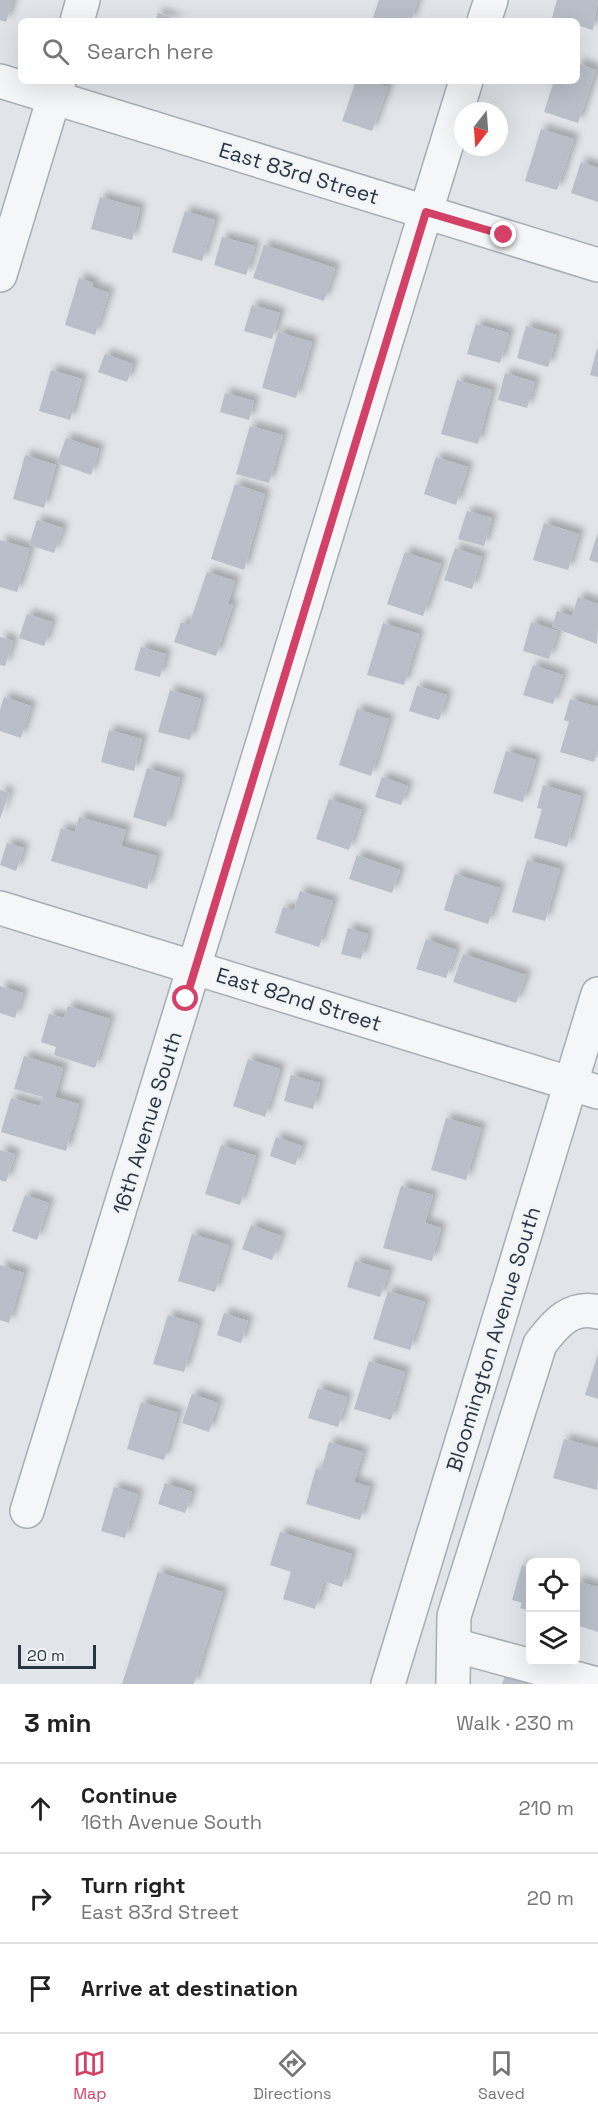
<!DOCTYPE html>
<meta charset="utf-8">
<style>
body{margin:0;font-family:"Space Grotesk",sans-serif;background:#f2f2f2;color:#222}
.controls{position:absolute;right:18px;bottom:18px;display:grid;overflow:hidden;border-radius:9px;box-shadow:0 6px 24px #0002}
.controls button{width:54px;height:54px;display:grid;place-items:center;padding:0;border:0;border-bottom:2px solid #e0e0e0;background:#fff;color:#222;font:30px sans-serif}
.compass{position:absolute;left:454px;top:102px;width:54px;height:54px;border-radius:50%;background:#fff;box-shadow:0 6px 24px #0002;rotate:197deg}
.scale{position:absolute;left:18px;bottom:15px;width:78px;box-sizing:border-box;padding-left:6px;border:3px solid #283543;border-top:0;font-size:16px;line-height:21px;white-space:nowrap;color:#283543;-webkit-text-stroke:4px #f1f4f7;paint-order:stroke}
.stop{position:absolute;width:18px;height:18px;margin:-14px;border:4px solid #d44167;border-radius:50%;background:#fff}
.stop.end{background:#d44167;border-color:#fff;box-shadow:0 2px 6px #0008}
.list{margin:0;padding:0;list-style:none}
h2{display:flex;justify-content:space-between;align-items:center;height:78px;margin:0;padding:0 24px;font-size:26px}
h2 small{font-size:20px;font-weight:400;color:#767676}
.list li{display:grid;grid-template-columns:39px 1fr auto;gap:18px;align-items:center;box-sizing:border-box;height:90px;padding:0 24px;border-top:2px solid #e0e0e0}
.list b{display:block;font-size:22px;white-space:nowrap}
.list p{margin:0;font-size:20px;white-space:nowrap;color:#767676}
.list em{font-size:20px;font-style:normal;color:#767676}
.icon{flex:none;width:33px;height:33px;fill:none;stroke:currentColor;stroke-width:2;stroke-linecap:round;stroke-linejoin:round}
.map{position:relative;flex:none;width:598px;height:1684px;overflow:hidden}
.search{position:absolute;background:#fff;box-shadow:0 6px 24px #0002;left:18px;right:18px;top:18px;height:66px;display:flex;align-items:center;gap:15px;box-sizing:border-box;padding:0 21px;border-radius:9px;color:#767676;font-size:22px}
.sheet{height:348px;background:#fff}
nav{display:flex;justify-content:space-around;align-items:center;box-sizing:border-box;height:84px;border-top:2px solid #e0e0e0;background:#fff;font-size:16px;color:#767676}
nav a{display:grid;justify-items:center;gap:3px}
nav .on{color:#d44167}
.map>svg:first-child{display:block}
.building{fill:#b8bfc8;filter:url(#shadow)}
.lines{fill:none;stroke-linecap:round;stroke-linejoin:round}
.minor-casing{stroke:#a6adb5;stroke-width:36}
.minor{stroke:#f4f6f8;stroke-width:33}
.route{stroke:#d44167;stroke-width:8}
.labels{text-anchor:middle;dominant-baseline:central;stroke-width:4.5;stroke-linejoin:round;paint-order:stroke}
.street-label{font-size:21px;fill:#283543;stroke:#f1f4f7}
</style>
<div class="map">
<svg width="598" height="1684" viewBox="0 0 598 1684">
<defs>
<filter id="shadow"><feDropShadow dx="5.5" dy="-5.5" stdDeviation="3" flood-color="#0004"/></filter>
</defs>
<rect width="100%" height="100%" fill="#e1e5ea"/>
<g class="building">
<polygon points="0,0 13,0 6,22 0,20"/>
<polygon points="379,0 418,0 411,21 375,21 372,20"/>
<polygon points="557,0 598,0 593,30 577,25 577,21 552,18"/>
<polygon points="158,13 182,21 155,21"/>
<polygon points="577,63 596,70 578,123 544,112 554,81 577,81"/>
<polygon points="356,81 370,81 388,87 372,131 342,121"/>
<polygon points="541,129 574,139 557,190 525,181"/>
<polygon points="581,162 598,168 598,202 571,193"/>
<polygon points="100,197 140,208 132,240 91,229"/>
<polygon points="185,211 215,220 202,261 172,252"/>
<polygon points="222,237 255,246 246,275 214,265"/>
<polygon points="264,245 335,268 324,301 253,278"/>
<polygon points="79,278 93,283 92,287 109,293 95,335 65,325"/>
<polygon points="252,305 280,313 272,339 244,331"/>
<polygon points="476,324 509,333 500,363 467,354"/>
<polygon points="526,326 557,335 548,367 517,358"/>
<polygon points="278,332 312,342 296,398 262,388"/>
<polygon points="597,349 598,350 598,377 590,375"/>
<polygon points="105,354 133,364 127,382 98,372"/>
<polygon points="51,370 82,379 70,420 39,411"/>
<polygon points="505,373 535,382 527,408 498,400"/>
<polygon points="457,380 492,390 478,444 441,434"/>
<polygon points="225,393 254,401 249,420 220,412"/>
<polygon points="250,426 283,435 269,483 236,474"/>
<polygon points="66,438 99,449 91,475 57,463"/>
<polygon points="25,455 56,465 44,508 13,499"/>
<polygon points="436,457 468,467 456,505 424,494"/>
<polygon points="235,484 265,494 244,570 211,559"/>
<polygon points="467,511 492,518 484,546 458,539"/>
<polygon points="37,520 63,528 54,553 29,545"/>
<polygon points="544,523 579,534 568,570 533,560"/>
<polygon points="598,533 598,563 589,560"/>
<polygon points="0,540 30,549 17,592 0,587"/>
<polygon points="455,548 482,557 472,589 444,580"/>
<polygon points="405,552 441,564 423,616 387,604"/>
<polygon points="207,572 235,581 228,604 233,605 216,656 174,642 181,622 189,625"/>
<polygon points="578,597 598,604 597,644 552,627 557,611 572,616"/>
<polygon points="27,614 52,622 44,646 19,638"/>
<polygon points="531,622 558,631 549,659 523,651"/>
<polygon points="383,623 419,634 404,685 367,675"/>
<polygon points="0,637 13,641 5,666 0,665"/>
<polygon points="141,647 166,654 160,677 134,670"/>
<polygon points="533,665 563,675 553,704 523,695"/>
<polygon points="417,686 447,695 439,720 409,711"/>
<polygon points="170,690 201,699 190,740 158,732"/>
<polygon points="4,697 31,706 21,738 0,731 0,710"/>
<polygon points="570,699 598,707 598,750 594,762 560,752 569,722 564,720"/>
<polygon points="357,709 389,719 371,776 339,765"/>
<polygon points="109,730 142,739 134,771 101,762"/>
<polygon points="506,751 536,760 523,802 493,793"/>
<polygon points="147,768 180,778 166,827 133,817"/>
<polygon points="382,777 408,786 401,805 375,797"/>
<polygon points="543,785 581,796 567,847 534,838 542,809 537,808"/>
<polygon points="0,790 9,793 0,819"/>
<polygon points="329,799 362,810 349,850 316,839"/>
<polygon points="79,817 126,830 121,846 157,856 147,889 51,861 61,828 75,832"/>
<polygon points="7,843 24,848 16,871 0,865"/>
<polygon points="357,855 400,870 392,893 349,879"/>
<polygon points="527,860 560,869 545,921 512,912"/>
<polygon points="455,874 500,888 488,924 444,910"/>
<polygon points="300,891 333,901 319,947 275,933 283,907 294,910"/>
<polygon points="348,928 368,934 361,959 341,954"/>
<polygon points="426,939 456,950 446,978 416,969"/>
<polygon points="463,954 526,975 516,1003 453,982"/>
<polygon points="0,986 23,993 15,1018 0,1013"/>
<polygon points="68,1006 110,1019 95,1068 54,1055 56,1047 41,1042 49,1014 64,1018"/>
<polygon points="24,1056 63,1068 55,1097 79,1104 66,1151 1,1132 11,1098 40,1106 43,1097 14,1089"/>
<polygon points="248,1059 280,1069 265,1117 233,1106"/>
<polygon points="291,1075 320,1083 313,1109 284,1101"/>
<polygon points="446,1118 481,1128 466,1180 431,1170"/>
<polygon points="276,1137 302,1146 295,1165 270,1156"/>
<polygon points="221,1145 256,1156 240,1205 205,1194"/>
<polygon points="0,1150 15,1154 6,1182 0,1180"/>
<polygon points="401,1186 433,1195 425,1223 441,1228 432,1261 383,1248"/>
<polygon points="25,1195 49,1203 37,1240 12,1231"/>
<polygon points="251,1225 281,1236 272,1260 242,1249"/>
<polygon points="192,1234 229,1245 215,1292 178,1281"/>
<polygon points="355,1261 389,1271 380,1297 347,1287"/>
<polygon points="0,1265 24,1273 9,1323 0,1320"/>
<polygon points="388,1291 425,1302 410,1350 373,1339"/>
<polygon points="224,1313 248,1321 241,1343 217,1335"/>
<polygon points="168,1315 198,1324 184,1372 153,1364"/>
<polygon points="598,1354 598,1399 585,1395"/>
<polygon points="369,1361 405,1372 391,1420 354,1409"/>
<polygon points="318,1388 347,1397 338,1427 308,1418"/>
<polygon points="192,1394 218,1403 209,1432 182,1423"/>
<polygon points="141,1402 178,1413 164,1460 127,1449"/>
<polygon points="564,1439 598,1448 597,1490 553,1478"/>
<polygon points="329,1442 363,1452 354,1482 370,1487 360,1520 306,1504 316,1468 321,1470"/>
<polygon points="165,1483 192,1492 185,1513 158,1504"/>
<polygon points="114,1487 138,1494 125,1538 101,1531"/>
<polygon points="280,1532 352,1554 342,1587 324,1581 315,1609 283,1599 291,1572 270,1565"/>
<polygon points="522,1565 530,1567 530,1611 520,1608 522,1603 512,1600"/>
<polygon points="158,1572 223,1592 194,1684 122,1684"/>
<polygon points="576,1581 598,1587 598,1632 576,1625"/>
<polygon points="507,1670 549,1684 502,1684"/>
</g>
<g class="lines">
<defs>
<g id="minor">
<polyline points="77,21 83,0"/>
<polyline points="484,21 491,0"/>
<polyline points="0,81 598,265"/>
<polyline points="0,275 59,81"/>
<polyline points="0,908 598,1092"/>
<polyline points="27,1511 466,81"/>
<polyline points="454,1645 597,1684"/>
<polyline points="388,1684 598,994"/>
<path d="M453,1684L454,1616L540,1344C555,1324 571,1305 598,1312"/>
</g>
</defs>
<use href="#minor" class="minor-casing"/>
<use href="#minor" class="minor"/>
</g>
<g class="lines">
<polyline class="route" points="186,999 426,212 504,235"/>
</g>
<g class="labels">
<g class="street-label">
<text transform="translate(299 173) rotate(17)">East 83rd Street</text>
<text transform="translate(299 999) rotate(17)">East 82nd Street</text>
<text transform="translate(147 1123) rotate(-73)">16th Avenue South</text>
<text transform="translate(493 1339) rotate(-73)">Bloomington Avenue South</text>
</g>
</g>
</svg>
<div class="controls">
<button><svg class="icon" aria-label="locate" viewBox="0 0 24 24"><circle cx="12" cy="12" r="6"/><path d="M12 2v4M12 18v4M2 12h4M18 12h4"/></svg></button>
<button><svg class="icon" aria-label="layers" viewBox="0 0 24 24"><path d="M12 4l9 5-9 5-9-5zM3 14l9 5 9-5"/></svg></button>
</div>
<svg class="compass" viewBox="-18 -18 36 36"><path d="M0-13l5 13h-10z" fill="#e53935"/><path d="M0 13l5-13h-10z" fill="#767676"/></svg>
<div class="scale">20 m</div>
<div class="stop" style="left:186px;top:999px"></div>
<div class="stop end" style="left:504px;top:235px"></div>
<div class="search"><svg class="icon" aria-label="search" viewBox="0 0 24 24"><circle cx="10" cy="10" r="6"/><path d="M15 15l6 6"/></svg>Search here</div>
</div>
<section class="sheet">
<h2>3 min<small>Walk · 230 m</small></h2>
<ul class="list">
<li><svg class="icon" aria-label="ahead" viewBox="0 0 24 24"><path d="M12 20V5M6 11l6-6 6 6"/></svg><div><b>Continue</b><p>16th Avenue South</p></div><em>210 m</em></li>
<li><svg class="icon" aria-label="right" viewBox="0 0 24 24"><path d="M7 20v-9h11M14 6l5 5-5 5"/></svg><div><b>Turn right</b><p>East 83rd Street</p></div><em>20 m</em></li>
<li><svg class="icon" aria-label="arrive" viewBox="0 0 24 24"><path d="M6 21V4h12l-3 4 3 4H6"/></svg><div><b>Arrive at destination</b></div></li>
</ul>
</section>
<nav>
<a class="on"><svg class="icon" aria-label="map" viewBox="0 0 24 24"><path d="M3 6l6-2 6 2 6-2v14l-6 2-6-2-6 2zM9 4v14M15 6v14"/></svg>Map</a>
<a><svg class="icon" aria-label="directions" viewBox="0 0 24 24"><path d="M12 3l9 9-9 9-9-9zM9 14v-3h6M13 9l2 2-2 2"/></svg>Directions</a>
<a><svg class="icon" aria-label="saved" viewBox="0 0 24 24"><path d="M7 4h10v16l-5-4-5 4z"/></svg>Saved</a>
</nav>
